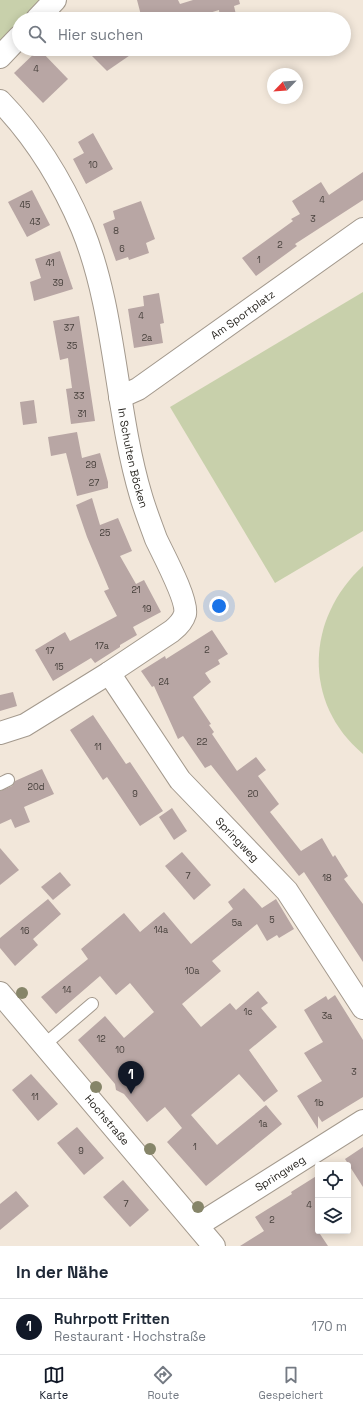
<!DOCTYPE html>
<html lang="de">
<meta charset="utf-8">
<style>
body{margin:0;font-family:"Space Grotesk",sans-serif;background:#f6f6f7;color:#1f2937}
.controls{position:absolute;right:12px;bottom:12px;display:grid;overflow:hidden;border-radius:4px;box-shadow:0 2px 10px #0003}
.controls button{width:36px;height:36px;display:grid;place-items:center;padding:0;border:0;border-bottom:1px solid #e0e1e3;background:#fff;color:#1f2937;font:20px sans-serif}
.compass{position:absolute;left:267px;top:68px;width:36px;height:36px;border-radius:50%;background:#fff;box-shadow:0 2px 10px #0003;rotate:245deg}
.you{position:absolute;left:219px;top:606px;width:14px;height:14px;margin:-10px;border:3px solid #fff;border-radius:50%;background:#1a73e8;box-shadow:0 0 0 6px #1a73e833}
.badge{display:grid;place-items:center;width:26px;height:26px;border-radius:50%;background:#111827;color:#fff;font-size:13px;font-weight:700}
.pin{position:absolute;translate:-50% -33px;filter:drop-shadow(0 1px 2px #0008)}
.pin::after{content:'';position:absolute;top:21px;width:14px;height:12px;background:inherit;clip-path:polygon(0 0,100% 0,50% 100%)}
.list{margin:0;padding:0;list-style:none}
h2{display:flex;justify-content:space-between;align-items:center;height:52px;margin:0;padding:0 16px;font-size:17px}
h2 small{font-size:13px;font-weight:400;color:#747a83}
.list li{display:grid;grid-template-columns:26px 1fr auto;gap:12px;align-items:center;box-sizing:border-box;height:56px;padding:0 16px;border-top:1px solid #e0e1e3}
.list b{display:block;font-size:15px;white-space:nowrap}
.list p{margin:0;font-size:13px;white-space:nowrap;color:#747a83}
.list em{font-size:13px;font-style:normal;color:#747a83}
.icon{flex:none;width:22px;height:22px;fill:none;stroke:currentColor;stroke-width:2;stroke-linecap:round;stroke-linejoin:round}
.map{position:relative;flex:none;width:363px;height:1246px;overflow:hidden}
.search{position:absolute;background:#fff;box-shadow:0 2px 10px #0003;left:12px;right:12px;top:12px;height:44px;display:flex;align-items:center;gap:10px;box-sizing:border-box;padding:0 14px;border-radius:22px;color:#747a83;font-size:15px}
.sheet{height:108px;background:#fff}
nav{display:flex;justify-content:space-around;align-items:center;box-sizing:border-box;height:56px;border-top:1px solid #e0e1e3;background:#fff;font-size:11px;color:#747a83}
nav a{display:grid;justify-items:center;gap:2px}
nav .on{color:#111827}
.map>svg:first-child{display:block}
.green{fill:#c8d0ab}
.building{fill:#b8a6a4}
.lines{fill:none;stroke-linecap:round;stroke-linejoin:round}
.lane-casing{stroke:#a3998d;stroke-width:14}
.street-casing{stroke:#a3998d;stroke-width:24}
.secondary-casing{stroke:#a3998d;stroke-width:24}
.lane{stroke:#fff;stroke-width:12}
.street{stroke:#fff;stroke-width:22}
.secondary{stroke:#fff;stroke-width:22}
.tree{fill:#868569}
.labels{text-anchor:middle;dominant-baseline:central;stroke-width:3.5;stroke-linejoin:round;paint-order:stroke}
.number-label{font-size:9px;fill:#47403c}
.street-label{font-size:11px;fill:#211e19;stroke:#f2e7da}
</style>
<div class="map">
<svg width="363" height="1246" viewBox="0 0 363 1246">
<rect width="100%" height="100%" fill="#f2e7da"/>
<g class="green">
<polygon points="0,0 40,0 21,19 19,19 19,21 0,41"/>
<polygon points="363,292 363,531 275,583 170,407"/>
<path d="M363,566V754C302,703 306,618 363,566Z"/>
</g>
<g class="building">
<polygon points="137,0 178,0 180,4 193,0 239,0 240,4 234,6 237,19 220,19 219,10 190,19 142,19"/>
<polygon points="39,49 68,79 43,103 14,73"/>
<polygon points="85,49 139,49 107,71"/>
<polygon points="93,133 113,169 86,184 73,159 84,153 78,142"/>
<polygon points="363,172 363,200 295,244 297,246 256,276 242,258 293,221 291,219 300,214 292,201 321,182 329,195"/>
<polygon points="32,190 50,225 27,237 8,202"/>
<polygon points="141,201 155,239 146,243 149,253 129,260 128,257 116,261 103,224 115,219 113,211"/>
<polygon points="60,251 73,289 34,301 30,282 41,278 35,259"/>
<polygon points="159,293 164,323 160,324 163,343 134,348 128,309 144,306 143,296"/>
<polygon points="79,316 95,421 71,424 66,389 72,388 68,358 60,360 53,321"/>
<polygon points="34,400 37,423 23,425 20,402"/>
<polygon points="77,432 82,458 100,453 108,482 108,488 77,496 66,453 51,456 48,437"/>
<polygon points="92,498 100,525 118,518 132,551 120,556 136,584 144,580 161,612 133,627 137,635 120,645 120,647 95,663 91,658 53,681 35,650 65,632 70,641 117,616 104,591 109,589 87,537 76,505"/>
<polygon points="212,630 228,654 218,660 220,664 205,673 211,682 193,697 211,724 209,725 214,732 212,734 237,771 256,757 266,770 258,776 279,804 270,812 301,851 322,838 333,857 335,855 348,876 344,879 363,904 363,962 304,872 299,876 211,765 205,768 183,736 178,739 154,686 152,687 141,671 165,656 166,659"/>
<polygon points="13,692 17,706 0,711 0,695"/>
<polygon points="93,715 126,764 130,762 163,811 140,826 107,777 103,780 70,730"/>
<polygon points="42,769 54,794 24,807 30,822 15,828 11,819 0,824 0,791 12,786 15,781"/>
<polygon points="172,808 187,831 174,840 159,817"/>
<polygon points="0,848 19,870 0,885"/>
<polygon points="182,852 211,885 194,900 165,866"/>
<polygon points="60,872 71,885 53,900 41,887"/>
<polygon points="244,888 262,908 276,899 294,929 279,938 277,935 267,941 257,924 212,961 221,971 182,1004 201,1027 230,1003 236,1010 258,991 268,1003 261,1008 277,1027 249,1050 278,1091 264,1102 239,1074 191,1115 217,1145 266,1105 282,1124 206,1186 167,1142 182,1128 165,1107 147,1122 124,1094 116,1090 115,1084 78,1040 105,1016 124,1038 154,1012 130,983 116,995 100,976 56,1014 41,997 88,959 81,949 124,913 140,932 164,912 191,944 233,909 228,902"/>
<polygon points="48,899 61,914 33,939 38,945 15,966 0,948 0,938"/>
<polygon points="335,995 363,1040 363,1097 322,1122 318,1116 318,1129 297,1096 322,1081 304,1053 323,1042 304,1010 326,996 328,1000"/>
<polygon points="31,1074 58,1104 38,1121 12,1090"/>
<polygon points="77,1127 104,1158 84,1175 57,1143"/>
<polygon points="363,1147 363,1187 345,1159"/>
<polygon points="318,1175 318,1231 328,1246 240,1246 264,1231 255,1217 292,1194 291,1192"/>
<polygon points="123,1180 149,1210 130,1227 103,1197"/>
<polygon points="16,1191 29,1206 0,1230 0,1204"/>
</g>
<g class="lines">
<defs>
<g id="lane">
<polyline points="0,784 8,780"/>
<polyline points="44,1045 92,1004"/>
</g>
<g id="street">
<polyline points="37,19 55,0"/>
<polyline points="0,57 19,37"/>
<path id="s1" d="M0,101C35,137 62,181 82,228C116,311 115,409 141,496C145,510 151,525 156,539C163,554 188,600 185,614C183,621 177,627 172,631L109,673L25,725L0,733"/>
<path id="s2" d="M120,397L138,389L363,229"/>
<path id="s3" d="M109,673L180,780L287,891L363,1008"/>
<path id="s4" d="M198,1225L363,1121"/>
</g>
<g id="secondary">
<path id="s5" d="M0,993L214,1246"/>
</g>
</defs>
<use href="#lane" class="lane-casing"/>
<use href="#street" class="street-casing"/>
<use href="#secondary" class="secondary-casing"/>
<use href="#lane" class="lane"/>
<use href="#street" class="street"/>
<use href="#secondary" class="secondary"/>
</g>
<g class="tree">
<circle cx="22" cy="993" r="6"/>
<circle cx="96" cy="1087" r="6"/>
<circle cx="150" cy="1149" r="6"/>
<circle cx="198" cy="1207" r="6"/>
</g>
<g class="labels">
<g class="number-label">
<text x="36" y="69">4</text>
<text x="93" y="165">10</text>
<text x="322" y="200">4</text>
<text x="25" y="205">45</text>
<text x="313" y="219">3</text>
<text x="35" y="222">43</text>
<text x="116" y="231">8</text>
<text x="280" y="245">2</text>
<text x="122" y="249">6</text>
<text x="259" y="260">1</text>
<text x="50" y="263">41</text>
<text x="58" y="283">39</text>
<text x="141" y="316">4</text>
<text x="69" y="328">37</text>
<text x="147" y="338">2a</text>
<text x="72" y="346">35</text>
<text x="79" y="396">33</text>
<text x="82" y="414">31</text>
<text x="91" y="465">29</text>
<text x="94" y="483">27</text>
<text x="105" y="533">25</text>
<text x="136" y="590">21</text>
<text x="147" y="609">19</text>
<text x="102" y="646">17a</text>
<text x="207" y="650">2</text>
<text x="50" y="651">17</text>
<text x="59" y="667">15</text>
<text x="164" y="682">24</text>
<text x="202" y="742">22</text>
<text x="98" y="747">11</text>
<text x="36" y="787">20d</text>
<text x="135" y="794">9</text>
<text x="253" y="794">20</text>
<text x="188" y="876">7</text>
<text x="327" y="878">18</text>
<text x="272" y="920">5</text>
<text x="237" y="923">5a</text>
<text x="161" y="930">14a</text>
<text x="25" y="931">16</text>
<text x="192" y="971">10a</text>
<text x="67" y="990">14</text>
<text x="248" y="1012">1c</text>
<text x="327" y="1016">3a</text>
<text x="101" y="1039">12</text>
<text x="120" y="1050">10</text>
<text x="354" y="1072">3</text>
<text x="35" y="1097">11</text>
<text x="319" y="1103">1b</text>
<text x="263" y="1124">1a</text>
<text x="195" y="1147">1</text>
<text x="81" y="1151">9</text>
<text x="126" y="1204">7</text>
<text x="309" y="1205">4</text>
<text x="272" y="1220">2</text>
</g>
<g class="street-label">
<text stroke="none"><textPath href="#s2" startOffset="148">Am Sportplatz</textPath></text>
<text stroke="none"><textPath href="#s1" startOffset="388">In Schulten Böcken</textPath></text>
<text stroke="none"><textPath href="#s3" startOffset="211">Springweg</textPath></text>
<text stroke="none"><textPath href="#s5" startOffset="166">Hochstraße</textPath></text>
<text stroke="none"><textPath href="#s4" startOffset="97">Springweg</textPath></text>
</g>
</g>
</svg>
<div class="controls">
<button><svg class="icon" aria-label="locate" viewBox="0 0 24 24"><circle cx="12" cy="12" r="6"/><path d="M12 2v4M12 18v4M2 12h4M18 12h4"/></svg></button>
<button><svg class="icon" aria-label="layers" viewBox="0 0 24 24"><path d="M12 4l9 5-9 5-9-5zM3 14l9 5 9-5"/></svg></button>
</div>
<svg class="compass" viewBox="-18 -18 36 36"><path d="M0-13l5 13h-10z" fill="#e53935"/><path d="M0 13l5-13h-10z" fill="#747a83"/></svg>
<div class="you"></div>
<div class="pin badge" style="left:131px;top:1094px">1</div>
<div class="search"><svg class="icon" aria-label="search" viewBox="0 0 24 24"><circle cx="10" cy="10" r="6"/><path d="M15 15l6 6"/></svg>Hier suchen</div>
</div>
<section class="sheet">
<h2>In der Nähe<small></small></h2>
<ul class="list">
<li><span class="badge">1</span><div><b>Ruhrpott Fritten</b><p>Restaurant · Hochstraße</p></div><em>170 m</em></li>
</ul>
</section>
<nav>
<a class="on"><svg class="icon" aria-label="map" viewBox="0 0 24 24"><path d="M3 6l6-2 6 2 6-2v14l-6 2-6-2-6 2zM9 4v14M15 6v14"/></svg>Karte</a>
<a><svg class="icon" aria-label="directions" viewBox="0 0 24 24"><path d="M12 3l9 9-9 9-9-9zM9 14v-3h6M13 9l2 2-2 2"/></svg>Route</a>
<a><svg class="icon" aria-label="saved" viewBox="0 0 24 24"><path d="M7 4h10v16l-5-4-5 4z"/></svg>Gespeichert</a>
</nav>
